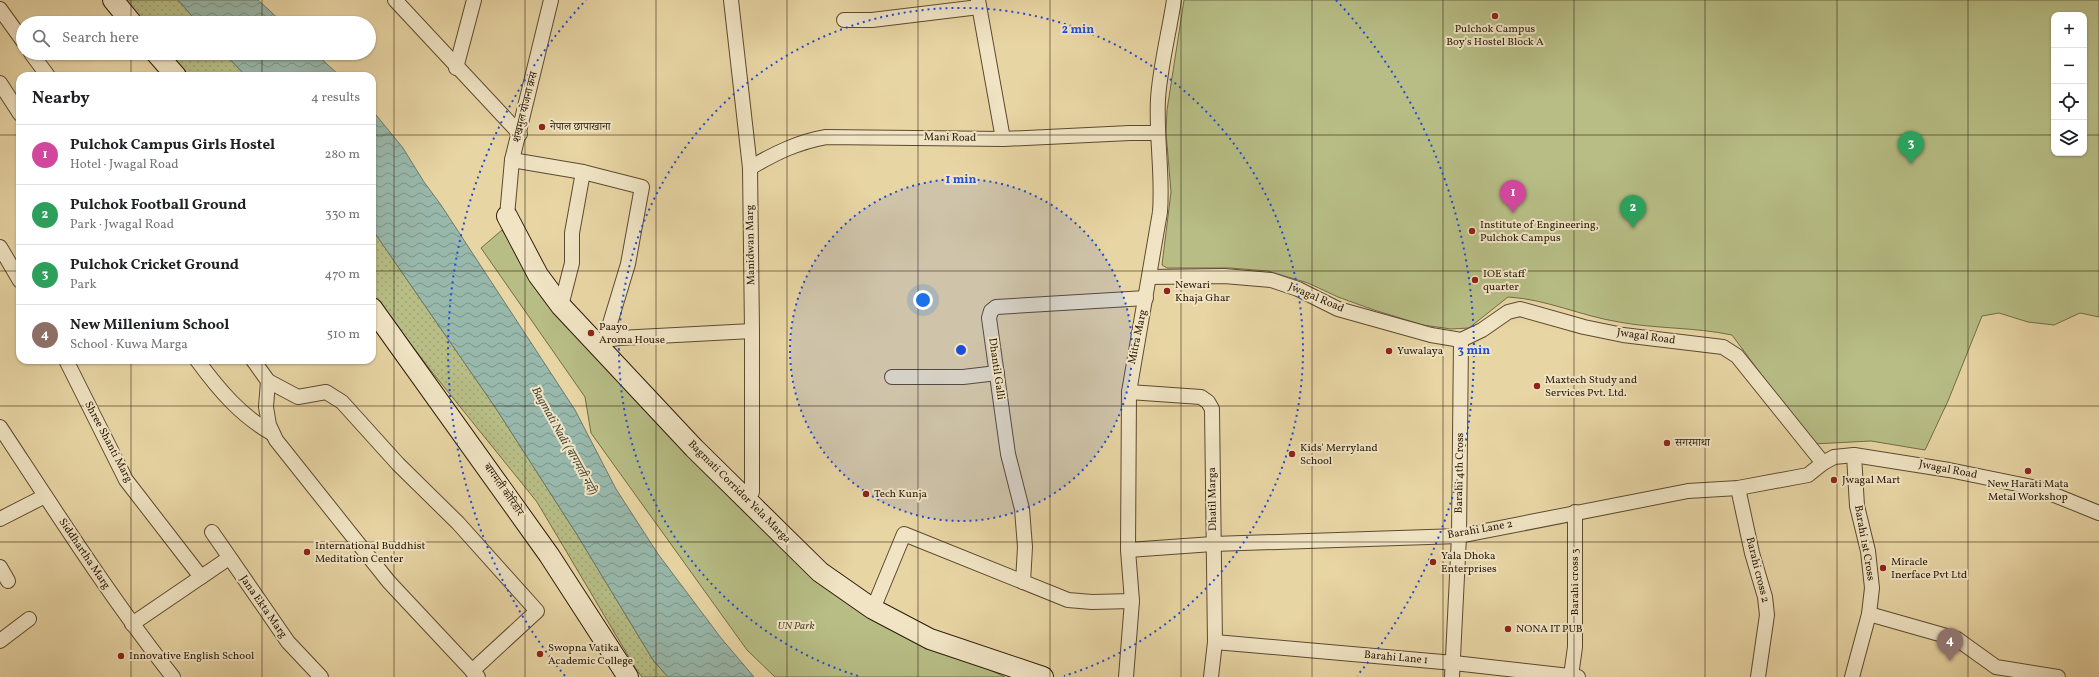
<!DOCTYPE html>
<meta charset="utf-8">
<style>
body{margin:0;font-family:Vollkorn,"Noto Serif Devanagari",serif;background:#f6f6f6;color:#202124}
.controls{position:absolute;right:12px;top:12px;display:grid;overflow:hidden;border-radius:8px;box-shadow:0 1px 3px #0004}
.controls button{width:36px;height:36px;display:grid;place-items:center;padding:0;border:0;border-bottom:1px solid #e0e0e0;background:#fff;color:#202124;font:20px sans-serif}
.you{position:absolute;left:923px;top:300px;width:14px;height:14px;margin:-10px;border:3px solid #fff;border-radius:50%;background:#1a73e8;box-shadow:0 0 0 6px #1a73e833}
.badge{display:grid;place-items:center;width:26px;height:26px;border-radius:50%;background:#8f2418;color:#fff;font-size:13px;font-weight:700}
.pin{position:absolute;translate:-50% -33px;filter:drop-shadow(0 1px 2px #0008)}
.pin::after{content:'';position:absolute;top:21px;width:14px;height:12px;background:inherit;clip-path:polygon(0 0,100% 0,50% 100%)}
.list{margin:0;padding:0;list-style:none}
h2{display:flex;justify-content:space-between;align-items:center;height:52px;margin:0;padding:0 16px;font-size:17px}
h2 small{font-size:13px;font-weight:400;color:#757577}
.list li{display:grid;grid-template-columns:26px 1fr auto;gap:12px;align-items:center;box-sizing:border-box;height:60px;padding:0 16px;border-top:1px solid #e0e0e0}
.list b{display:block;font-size:15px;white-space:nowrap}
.list p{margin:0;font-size:13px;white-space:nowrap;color:#757577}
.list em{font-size:13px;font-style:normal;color:#757577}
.icon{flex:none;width:22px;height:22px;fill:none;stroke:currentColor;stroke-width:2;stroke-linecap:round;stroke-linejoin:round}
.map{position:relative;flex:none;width:2099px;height:677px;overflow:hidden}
.search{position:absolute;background:#fff;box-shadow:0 1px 3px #0004;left:16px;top:16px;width:360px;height:44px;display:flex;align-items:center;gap:10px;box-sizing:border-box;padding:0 14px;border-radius:22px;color:#757577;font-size:15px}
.panel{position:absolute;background:#fff;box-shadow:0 1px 3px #0004;left:16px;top:72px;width:360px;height:292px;border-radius:12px}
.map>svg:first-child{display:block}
.grass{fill:url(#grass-dots);stroke:#726c48}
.park{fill:#b7bd85;stroke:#726c48;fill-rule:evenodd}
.water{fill:url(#water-waves);stroke:#6d7a6b}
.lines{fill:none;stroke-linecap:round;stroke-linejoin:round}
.street-casing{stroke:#5c4a30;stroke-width:16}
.secondary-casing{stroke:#2d1c0a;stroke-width:22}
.street{stroke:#f0e4c4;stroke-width:14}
.secondary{stroke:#f0e4c4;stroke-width:20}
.grid{fill:none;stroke:#2d1c0a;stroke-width:1;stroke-opacity:0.55}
.ring{fill:none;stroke:#1d4ed8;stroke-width:2;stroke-dasharray:2 4}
.poi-dot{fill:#8f2418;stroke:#f0e4c4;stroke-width:1.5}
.labels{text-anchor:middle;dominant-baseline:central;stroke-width:4;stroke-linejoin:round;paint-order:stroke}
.poi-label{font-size:11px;fill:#2d1c0a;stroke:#f0e4c4;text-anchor:start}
.street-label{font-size:11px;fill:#2d1c0a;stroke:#f0e4c4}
.park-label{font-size:11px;font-style:italic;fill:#564c2f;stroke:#f0e4c4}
.water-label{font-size:12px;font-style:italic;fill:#4d4b3a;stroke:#f0e4c4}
.centre{fill:#1d4ed8;stroke:#f0e4c4;stroke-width:2}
.ring-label{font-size:12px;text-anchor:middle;font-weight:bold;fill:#1d4ed8;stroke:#f0e4c4;stroke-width:4;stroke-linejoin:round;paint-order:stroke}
</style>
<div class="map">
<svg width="2099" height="677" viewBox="0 0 2099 677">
<defs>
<pattern id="grass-dots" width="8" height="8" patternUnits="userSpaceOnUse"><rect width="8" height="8" fill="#b7bd85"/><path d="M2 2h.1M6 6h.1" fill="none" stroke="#9ea272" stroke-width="1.8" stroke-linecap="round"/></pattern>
<pattern id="water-waves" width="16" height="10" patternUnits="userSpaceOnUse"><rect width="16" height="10" fill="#98b8ab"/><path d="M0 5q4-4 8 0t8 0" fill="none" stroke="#7c9589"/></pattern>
</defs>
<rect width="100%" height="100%" fill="#e8d5a4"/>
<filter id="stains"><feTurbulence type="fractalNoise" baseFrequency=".005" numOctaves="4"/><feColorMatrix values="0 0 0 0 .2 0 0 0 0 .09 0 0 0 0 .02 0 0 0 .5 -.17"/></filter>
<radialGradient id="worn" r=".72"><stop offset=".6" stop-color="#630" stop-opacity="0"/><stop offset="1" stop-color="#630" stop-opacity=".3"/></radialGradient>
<g class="grass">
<polygon points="121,0 178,0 198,23 139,23"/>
<polygon points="166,53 224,53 246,76 187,76"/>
<polygon points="372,229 495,407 576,533 653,660 668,677 642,677 636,669 537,502 432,372 372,293"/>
</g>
<g class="park">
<path d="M1184,0H2099V317L2080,313L2054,325L2028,322L1999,313L1982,316L1948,401L1925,450L1871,441L1813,444L1732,335C1694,327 1656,329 1619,322C1581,316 1546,299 1508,297L1469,328L1451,329L1423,325L1374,310L1338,297L1308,283L1268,271L1230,268H1167L1162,265L1171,192L1166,132L1167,110ZM2054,15H2084V153H2054Z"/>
<polygon points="502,230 543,296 856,608 1005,677 775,677 747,650 591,433 585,397 481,248"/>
</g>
<g class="water">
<polygon points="178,0 258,0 283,23 198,23"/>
<polygon points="224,53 315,53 340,76 246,76"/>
<polygon points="372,110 403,148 424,182 441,205 575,410 616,489 658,554 721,638 754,677 668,677 653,660 576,533 495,407 372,229"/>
</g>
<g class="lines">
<defs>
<g id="street">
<polyline points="395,0 520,134"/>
<polyline points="731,0 750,168 752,331 752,492"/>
<polyline points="978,0 1003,139"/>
<polyline points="0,9 23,41"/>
<polyline points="844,20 872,20 979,7"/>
<polyline points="31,53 48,76"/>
<polyline points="456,68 474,0"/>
<polyline points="0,83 20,114"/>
<polyline points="512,160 583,172 642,187 628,264 605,340"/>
<path d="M750,168C775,153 798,142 826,137L1003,139L1130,133H1157"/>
<polyline points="507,216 512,160 551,0"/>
<polyline points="0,247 20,281"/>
<polyline points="1150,277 1224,276 1271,280 1298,289 1338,309 1431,335 1461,340 1482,330 1508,312 1520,309 1584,327 1623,335 1723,347 1737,356 1823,463 1834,457 1854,455 1949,470 2037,488 2099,513"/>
<polyline points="561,306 572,263 572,233 583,172"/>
<polyline points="600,346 605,340 619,338 752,331"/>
<polyline points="66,360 126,480 201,577"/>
<path d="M197,360C219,390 241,416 273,434"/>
<polyline points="253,360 268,381 266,407 269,425 276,440 389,582 478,677"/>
<polyline points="892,377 963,377 997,373"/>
<polyline points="268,381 298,397 326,392 342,402 398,464 458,523 537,611 472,671"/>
<polyline points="1129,392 1201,397 1208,402 1212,409 1215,642 1211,677"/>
<path d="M0,427C56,512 110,597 173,677"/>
<polyline points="1738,488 1752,553 1765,597 1767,615 1758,677"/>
<polyline points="0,519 45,496"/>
<polyline points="212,532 288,642 321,677"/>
<polyline points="1128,550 1213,544 1459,536 1688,491 1738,488 1808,475 1823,463"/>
<polyline points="0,567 8,581"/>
<polyline points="1023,582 1025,547 1022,509 1008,454 989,318 991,311 996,307 1146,298"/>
<polyline points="873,609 904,534 1068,600 1092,602 1132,601"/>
<polyline points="1869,614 1957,639 1996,667 2058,677"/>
<polyline points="132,624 229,558"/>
<polyline points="0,641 29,619"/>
<polyline points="1215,642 1454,663 1578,677"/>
<polyline points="1571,676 1575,647 1575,512"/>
<path d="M1126,677L1132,601L1128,550L1129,392L1160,212C1163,175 1156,137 1158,99C1160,67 1169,33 1174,0"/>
<polyline points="1452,677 1459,536 1461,340"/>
<polyline points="1852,677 1869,614 1872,588 1868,551 1857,506 1854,455"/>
</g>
<g id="secondary">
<polyline points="113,0 132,23"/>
<polyline points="156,53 176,76"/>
<polyline points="507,216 538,275 561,306 694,448 820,572 873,609 930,639 1043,677"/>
<polyline points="372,308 549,555 628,677"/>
</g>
</defs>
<use href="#street" class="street-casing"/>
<use href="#secondary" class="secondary-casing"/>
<use href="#street" class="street"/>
<use href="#secondary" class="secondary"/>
</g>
<path class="grid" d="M131,0V23M262,0V23M394,0V677M525,0V677M656,0V677M787,0V677M918,0V677M1050,0V677M1181,0V677M1312,0V677M1443,0V677M1574,0V677M1705,0V677M1837,0V677M1968,0V677M131,53V76M262,53V76M0,135H20M372,135H2054M2084,135H2099M0,271H20M372,271H2099M131,360V677M262,360V677M0,406H2099M0,542H2099"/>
<circle cx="961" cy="350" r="171" fill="#1d4ed8" fill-opacity=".12"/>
<g class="ring">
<circle cx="961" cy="350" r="171"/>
<path d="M858 676A342 342 0 1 1 1064 676"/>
<path d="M565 676A513 513 0 0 1 586 0M1336 0A513 513 0 0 1 1357 676"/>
</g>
<g class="poi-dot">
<circle cx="1495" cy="16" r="4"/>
<circle cx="542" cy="127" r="4"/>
<circle cx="1472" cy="231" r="4"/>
<circle cx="1475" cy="280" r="4"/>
<circle cx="1167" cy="291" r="4"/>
<circle cx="591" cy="333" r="4"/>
<circle cx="1389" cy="351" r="4"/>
<circle cx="1537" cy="386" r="4"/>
<circle cx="1667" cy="443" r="4"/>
<circle cx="1292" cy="454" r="4"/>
<circle cx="2028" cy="471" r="4"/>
<circle cx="1834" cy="480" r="4"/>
<circle cx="866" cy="494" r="4"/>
<circle cx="307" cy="552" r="4"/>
<circle cx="1433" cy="562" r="4"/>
<circle cx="1883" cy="568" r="4"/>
<circle cx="1508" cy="629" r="4"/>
<circle cx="540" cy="654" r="4"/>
<circle cx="121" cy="656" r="4"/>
</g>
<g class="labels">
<g class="poi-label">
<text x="1495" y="29" text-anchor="middle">Pulchok Campus<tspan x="1495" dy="13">Boy's Hostel Block A</tspan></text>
<text x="550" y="127">नेपाल छापाखाना</text>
<text x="1480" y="225">Institute of Engineering,<tspan x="1480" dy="13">Pulchok Campus</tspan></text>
<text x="1483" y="274">IOE staff<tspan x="1483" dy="13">quarter</tspan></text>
<text x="1175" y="285">Newari<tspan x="1175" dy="13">Khaja Ghar</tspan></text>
<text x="599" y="327">Paayo<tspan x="599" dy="13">Aroma House</tspan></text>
<text x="1397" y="351">Yuwalaya</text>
<text x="1545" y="380">Maxtech Study and<tspan x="1545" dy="13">Services Pvt. Ltd.</tspan></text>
<text x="1675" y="443">सगरमाथा</text>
<text x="1300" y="448">Kids' Merryland<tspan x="1300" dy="13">School</tspan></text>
<text x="1842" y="480">Jwagal Mart</text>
<text x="2028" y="484" text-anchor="middle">New Harati Mata<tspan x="2028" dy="13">Metal Workshop</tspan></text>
<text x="874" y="494">Tech Kunja</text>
<text x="315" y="546">International Buddhist<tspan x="315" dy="13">Meditation Center</tspan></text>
<text x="1441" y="556">Yala Dhoka<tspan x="1441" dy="13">Enterprises</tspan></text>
<text x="1891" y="562">Miracle<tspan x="1891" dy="13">Inerface Pvt Ltd</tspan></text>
<text x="1516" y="629">NONA IT PUB</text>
<text x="548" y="648">Swopna Vatika<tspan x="548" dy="13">Academic College</tspan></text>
<text x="129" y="656">Innovative English School</text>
</g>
<g class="street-label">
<text transform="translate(526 107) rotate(-76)">शंखमुल योजना क्रस</text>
<text transform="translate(950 138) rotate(1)">Mani Road</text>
<text transform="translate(751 245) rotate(-91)">Manidwan Marg</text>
<text transform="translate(1316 298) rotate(23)">Jwagal Road</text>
<text transform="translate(1138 337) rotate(-78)">Mitra Marg</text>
<text transform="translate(1646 337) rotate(8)">Jwagal Road</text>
<text transform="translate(996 369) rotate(82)">Dhantil Galli</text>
<text transform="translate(108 442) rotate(62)">Shree Shanti Marg</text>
<text transform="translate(1948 470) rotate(11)">Jwagal Road</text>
<text transform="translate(1460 473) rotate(-89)">Barahi 4th Cross</text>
<text transform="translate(503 490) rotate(55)">बागमती कोरिडोर</text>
<text transform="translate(739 492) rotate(45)">Bagmati Corridor Yela Marga</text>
<text transform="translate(1213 499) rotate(-91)">Dhatil Marga</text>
<text transform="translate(1480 530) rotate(-10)">Barahi Lane 2</text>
<text transform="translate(1864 543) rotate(80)">Barahi 1st Cross</text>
<text transform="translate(84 554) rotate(56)">Siddhartha Marg</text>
<text transform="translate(1757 570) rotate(76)">Barahi cross 2</text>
<text transform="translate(1575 582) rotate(-90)">Barahi cross 3</text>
<text transform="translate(263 607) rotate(55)">Jana Ekta Marg</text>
<text transform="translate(1396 658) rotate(5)">Barahi Lane 1</text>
</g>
<g class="park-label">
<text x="796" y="626">UN Park</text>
</g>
<g class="water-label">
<text transform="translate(564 441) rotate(61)">Bagmati Nadi (बागमती नदी)</text>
</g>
</g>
<circle cx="961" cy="350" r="6" class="centre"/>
<g class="ring-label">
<text x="1078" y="33">2 min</text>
<text x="961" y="183">1 min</text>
<text x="1474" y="354">3 min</text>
</g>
<rect width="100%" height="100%" filter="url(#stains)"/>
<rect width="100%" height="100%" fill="url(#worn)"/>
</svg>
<div class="controls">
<button>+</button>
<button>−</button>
<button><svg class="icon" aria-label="locate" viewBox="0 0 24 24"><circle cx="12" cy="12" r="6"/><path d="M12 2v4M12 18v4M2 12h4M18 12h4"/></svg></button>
<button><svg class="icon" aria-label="layers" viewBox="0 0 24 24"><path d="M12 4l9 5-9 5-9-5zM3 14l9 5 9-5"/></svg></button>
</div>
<div class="you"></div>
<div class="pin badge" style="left:1513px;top:213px;background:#d1479c">1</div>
<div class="pin badge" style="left:1633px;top:228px;background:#2e9e5b">2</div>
<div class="pin badge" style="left:1911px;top:164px;background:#2e9e5b">3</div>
<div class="pin badge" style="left:1950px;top:661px;background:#8d6e63">4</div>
<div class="search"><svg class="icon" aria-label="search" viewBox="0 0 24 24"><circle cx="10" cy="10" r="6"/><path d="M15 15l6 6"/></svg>Search here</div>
<section class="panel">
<h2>Nearby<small>4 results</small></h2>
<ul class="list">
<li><span class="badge" style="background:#d1479c">1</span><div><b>Pulchok Campus Girls Hostel</b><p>Hotel · Jwagal Road</p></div><em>280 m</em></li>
<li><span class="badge" style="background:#2e9e5b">2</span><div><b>Pulchok Football Ground</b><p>Park · Jwagal Road</p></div><em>330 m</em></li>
<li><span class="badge" style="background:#2e9e5b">3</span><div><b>Pulchok Cricket Ground</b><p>Park</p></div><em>470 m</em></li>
<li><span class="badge" style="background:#8d6e63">4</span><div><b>New Millenium School</b><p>School · Kuwa Marga</p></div><em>510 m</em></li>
</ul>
</section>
</div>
